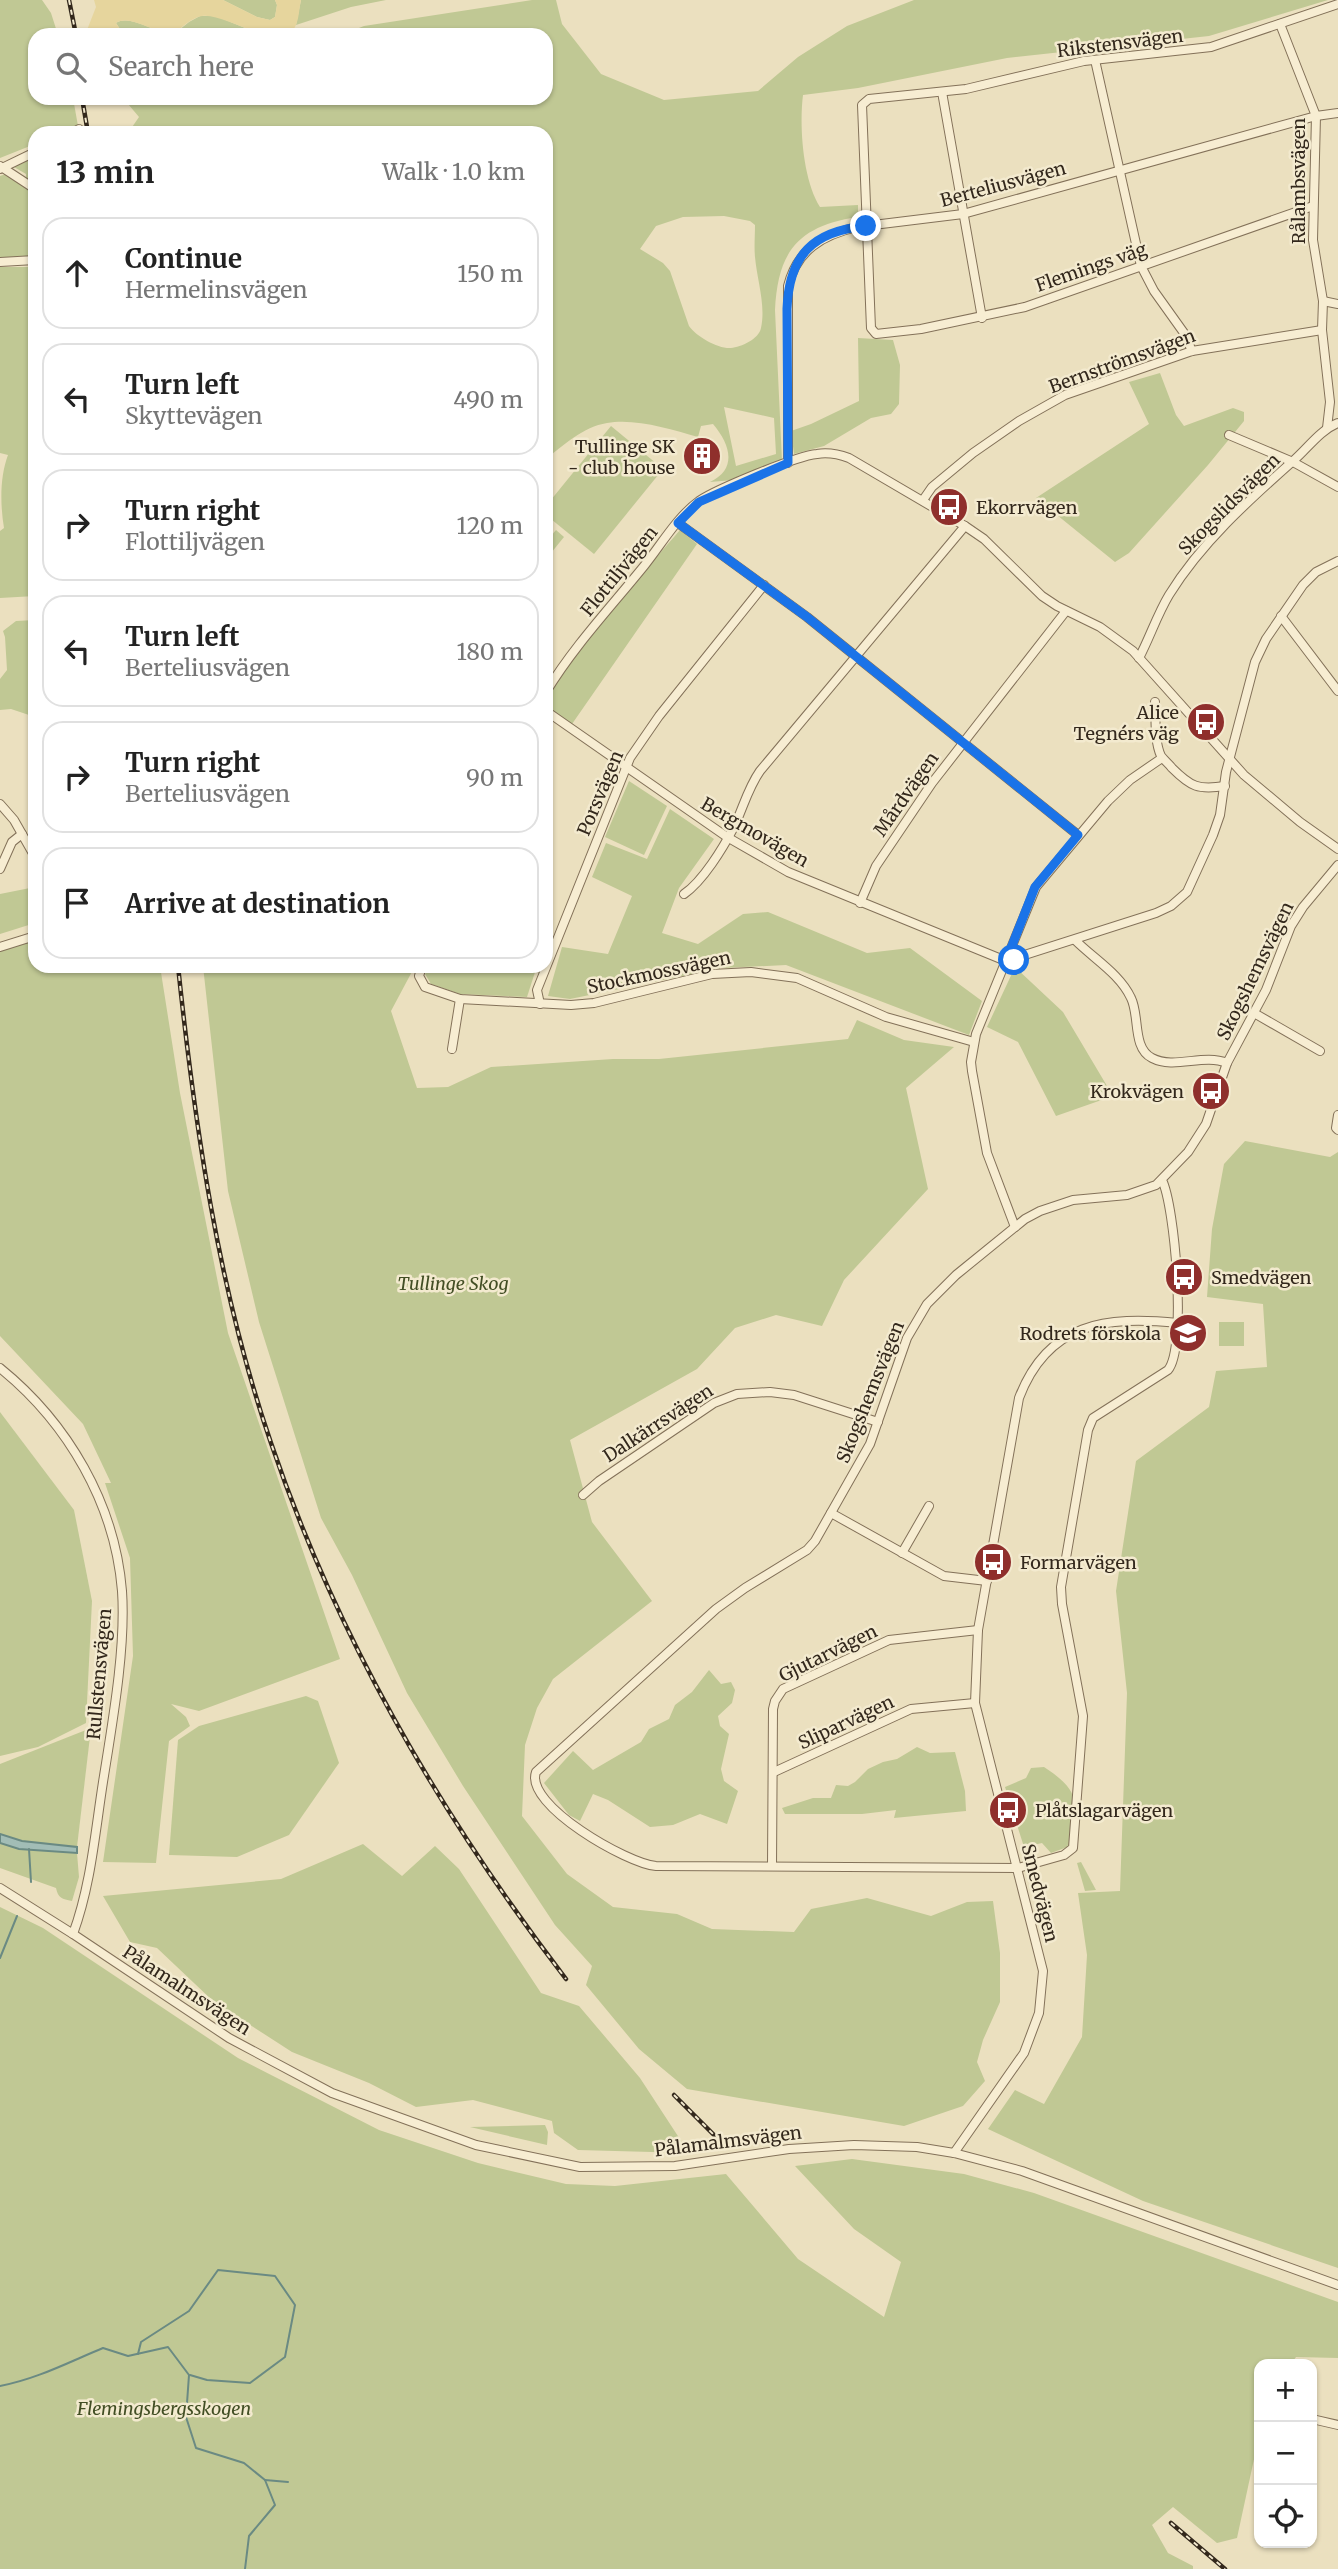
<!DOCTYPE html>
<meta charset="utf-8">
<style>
body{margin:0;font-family:Merriweather,serif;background:#f2f2f2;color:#222}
.controls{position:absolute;right:21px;bottom:21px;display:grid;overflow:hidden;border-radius:14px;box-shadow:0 2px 5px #0004}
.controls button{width:63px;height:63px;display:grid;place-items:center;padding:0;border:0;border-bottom:2px solid #e0e0e0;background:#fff;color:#222;font:35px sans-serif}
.stop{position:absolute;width:21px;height:21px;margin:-16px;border:5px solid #1a73e8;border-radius:50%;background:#fff}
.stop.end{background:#1a73e8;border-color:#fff;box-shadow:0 2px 7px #0008}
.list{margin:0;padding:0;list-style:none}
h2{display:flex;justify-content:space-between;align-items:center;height:91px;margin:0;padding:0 28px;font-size:30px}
h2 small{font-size:23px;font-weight:400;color:#767676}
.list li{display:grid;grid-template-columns:46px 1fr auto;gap:21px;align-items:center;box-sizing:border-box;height:112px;margin:0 14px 14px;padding:0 14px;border:2px solid #e0e0e0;border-radius:21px}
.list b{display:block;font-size:26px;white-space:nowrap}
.list p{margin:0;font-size:23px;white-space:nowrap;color:#767676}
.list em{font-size:23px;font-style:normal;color:#767676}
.icon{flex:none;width:38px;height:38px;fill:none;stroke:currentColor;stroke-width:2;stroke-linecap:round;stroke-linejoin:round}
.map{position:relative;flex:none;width:1338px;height:2569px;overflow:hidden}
.search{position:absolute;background:#fff;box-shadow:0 2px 5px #0004;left:28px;top:28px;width:525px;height:77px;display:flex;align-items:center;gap:18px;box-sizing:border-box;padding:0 24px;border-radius:21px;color:#767676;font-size:26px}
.panel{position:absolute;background:#fff;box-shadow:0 2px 5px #0004;left:28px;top:126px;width:525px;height:847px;border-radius:21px}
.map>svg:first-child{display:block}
.green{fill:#c0c894;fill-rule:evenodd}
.sand{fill:#e6d59d}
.water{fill:#a2bdb6;stroke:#6a8a83;stroke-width:2}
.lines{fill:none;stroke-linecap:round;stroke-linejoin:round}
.stream{stroke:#6a8a83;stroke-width:2}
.minor-casing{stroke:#837159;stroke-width:10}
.minor{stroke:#f7edd2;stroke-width:8}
.rail-casing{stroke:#33281c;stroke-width:4.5}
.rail{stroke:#f3eacf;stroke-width:2;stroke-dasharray:5;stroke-linecap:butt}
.route{stroke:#1a73e8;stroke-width:9}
.labels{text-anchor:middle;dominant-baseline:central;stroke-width:5;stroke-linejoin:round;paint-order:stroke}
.street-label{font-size:18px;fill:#33281c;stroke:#f3eacf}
.poi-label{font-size:18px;fill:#33281c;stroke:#f3eacf;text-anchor:end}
.park-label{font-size:18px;font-style:italic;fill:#424e24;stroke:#f3eacf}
</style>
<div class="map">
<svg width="1338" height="2569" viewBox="0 0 1338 2569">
<rect width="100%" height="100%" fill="#ebe0bf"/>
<g class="green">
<polygon points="0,0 42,0 51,13 58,35 35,35 35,98 73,98 78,126 61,133 35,133 35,144 0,158"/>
<polygon points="223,0 275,0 277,5 275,17 270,20 257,17"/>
<polygon points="301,0 386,0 351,7 296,25"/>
<path d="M532,0H556L562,24L601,74L664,100L758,91L798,57L847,26L914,0H1328L1209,36L1007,58L858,88L803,95C799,127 803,180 820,207L858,205V217C798,226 778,251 775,310L782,461L734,480L710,482C738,469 730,444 713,424L701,426L698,437C670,429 635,418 607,423C583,427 564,445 546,459V133H128L139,117L123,98H546V35H341L364,26ZM724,216L750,221L755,225C755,235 754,247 755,257C757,280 766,305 761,328C759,339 741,347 731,348C718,349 697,337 689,326L670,271L663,263L640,249L656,226L683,217ZM724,407L774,418L776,454L736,466Z"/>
<path d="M200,16H216L262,35H124L116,23C131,14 153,33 174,34L189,22Z"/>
<polygon points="35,156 35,258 0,259 0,176 6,174 26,182 26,174 14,167"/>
<path d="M0,267H35V596L0,598V531L4,528C0,504 0,476 8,455L0,453Z"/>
<polygon points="858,338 893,340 900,365 899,404 891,414 871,418 824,446 794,454 791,431 811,424 859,401"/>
<polygon points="1160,373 1176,415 1184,426 1233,408 1244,412 1244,421 1208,465 1129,553 1115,562 1036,498 1149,424 1129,382"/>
<polygon points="611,426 663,469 594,554 546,515 546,506"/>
<polygon points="556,530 564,537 551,553 546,548 546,542"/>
<path d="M680,530L697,544L572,724L546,707C546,682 657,557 680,530Z"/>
<polygon points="35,620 35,717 11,709 0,710 0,679 7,670 5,637 3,631 16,621"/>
<polygon points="629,781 667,806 644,855 605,837"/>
<polygon points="670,809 714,839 679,888 662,933 698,944 743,914 768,912 867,953 910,948 982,1001 969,1035 786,965 722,968 570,999 548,996 562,947 608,954 632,896 592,877 606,843 647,859"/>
<polygon points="35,887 35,923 0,934 0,894"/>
<polygon points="35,941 35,966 160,966 180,1093 228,1333 340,1659 199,1711 171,1704 186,1717 190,1726 169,1741 156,1863 103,1862 133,1656 130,1558 105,1483 111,1483 83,1424 0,1336 0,950"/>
<polygon points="203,966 415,966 391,1011 417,1088 448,1087 491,1067 613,1059 659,1059 848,1039 857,1020 904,1040 954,1047 906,1088 928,1189 844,1280 822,1326 776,1315 735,1328 697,1369 570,1440 592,1522 652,1601 553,1679 537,1708 525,1745 522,1816 567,1874 613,1907 677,1914 712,1929 794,1932 811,1909 867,1898 931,1916 967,1902 993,1901 1000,1953 1000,2002 983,2040 977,2062 985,2081 963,2106 904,2126 687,2089 639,2049 586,1985 592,1966 555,1925 463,1786 407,1693 352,1575 321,1518 259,1322 228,1191"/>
<polygon points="429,966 537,966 527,997 460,994 431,984 425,974"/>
<polygon points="1015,967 1063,1012 1113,1096 1056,1116 1018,1042 987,1027"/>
<polygon points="1245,1141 1330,1157 1338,1152 1338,2268 1143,2201 988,2129 1015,2090 1044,2104 1082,2037 1087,1955 1078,1893 1120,1891 1127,1693 1116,1591 1136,1461 1209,1407 1216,1371 1267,1367 1263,1304 1207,1297 1212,1229 1224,1164"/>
<rect x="1219" y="1322" width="25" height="24"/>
<polygon points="0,1412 74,1510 92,1601 86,1723 38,1747 0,1756"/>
<polygon points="709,1670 721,1684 731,1682 735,1690 732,1703 718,1716 720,1726 729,1734 721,1769 724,1781 738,1791 727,1824 700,1814 673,1825 650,1827 608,1800 593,1794 580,1821 569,1815 544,1783 573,1751 593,1770 641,1742 649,1729 669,1719 675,1705 692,1692"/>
<polygon points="306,1696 318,1701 339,1763 289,1835 237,1857 169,1855 178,1740 199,1726"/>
<polygon points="91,1728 77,1847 22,1841 0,1834 0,1764"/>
<polygon points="917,1747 930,1753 955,1752 965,1791 966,1811 894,1818 896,1810 862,1814 785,1814 782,1808 813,1798 831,1798 836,1785 848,1786 855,1782 868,1769 883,1762 897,1759"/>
<path d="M1044,1767C1085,1794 1074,1802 1070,1846L1051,1853L1042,1843L1024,1847L1005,1787L1026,1778L1031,1768Z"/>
<path d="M0,1843L19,1849L77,1853L79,1877L72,1901C62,1899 58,1898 56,1888L0,1868Z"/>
<polygon points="363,1844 402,1876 435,1846 459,1869 541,1993 579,2006 640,2078 689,2153 578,2150 554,2133 552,2121 473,2100 416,2107 369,2083 292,2052 213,2001 157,1948 130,1942 103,1896 281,1879"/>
<polygon points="1081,1862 1096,1890 1085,1891 1077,1863"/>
<polygon points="0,1907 43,1928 238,2058 379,2130 478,2163 566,2184 615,2186 726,2174 798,2259 884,2317 901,2262 854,2229 795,2166 852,2159 964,2174 1034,2193 1338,2302 1338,2358 1296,2357 1291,2364 1259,2364 1259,2436 1237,2538 1217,2543 1173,2507 1152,2525 1168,2553 1193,2566 1193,2569 0,2569"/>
<polygon points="545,2125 548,2132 547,2145 470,2127"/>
</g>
<path class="sand" d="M94,0H223L257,17L270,20L275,17L277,5L275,0H301C299,9 299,20 295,27C281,54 224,12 202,16C191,18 182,27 174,34C153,33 130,14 116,23L124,35H91L87,30L96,7Z"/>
<polygon class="water" points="0,1834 22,1841 77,1847 77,1853 19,1849 0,1843"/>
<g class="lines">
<g class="stream">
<polyline points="29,1849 31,1882"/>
<polyline points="0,1958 17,1916"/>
<polyline points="138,2354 141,2342 189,2311 218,2270 275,2276 295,2305 285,2357 250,2383 207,2380 190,2375"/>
<path d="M0,2386C37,2379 69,2362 103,2348L128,2356L168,2347L189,2375L186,2417L196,2448L244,2463L265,2480L275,2505L249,2536L245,2569"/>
<polyline points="265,2480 288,2482"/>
</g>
<defs>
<g id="minor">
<polyline points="1280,24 1316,116 1313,240 1323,301 1322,330 1330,402 1327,428"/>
<polyline points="1095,60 1141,266 1154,291 1184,333 1192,351"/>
<polyline points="942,92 982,318"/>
<polyline points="72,133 79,129"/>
<polyline points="0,166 35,189"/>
<polyline points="0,169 35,152"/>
<polyline points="1313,206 1025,307 921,329 876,334 871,328 862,105 869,99 966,89 1084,61 1211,47 1338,4"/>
<polyline points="0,262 35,260"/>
<polyline points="1323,301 1338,304"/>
<polyline points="1229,435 1293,462 1338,487"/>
<path d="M788,463V286C797,250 822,235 857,227L963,214L1316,116L1338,113"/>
<polyline points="923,500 932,487 973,453 1019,421 1065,395 1192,351 1322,330"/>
<polyline points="678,523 807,617 1078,835"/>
<polyline points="1281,616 1338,691"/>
<path d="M1139,658C1150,637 1157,615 1169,595C1201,543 1248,501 1293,461C1308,448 1320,430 1338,423"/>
<path d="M546,692C574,646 610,608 644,566C661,545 677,517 699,501C717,489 796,456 817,454C829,452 838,454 849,458L965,526L984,539L1042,596L1057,606L1100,627L1133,651L1244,775L1300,822L1338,849"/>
<path d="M1155,702C1156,718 1154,741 1161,756C1164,760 1169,764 1172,768C1191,787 1198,790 1225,786"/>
<polyline points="546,711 727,837 788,872 1006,961 1156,913 1171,906 1187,892 1213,835 1220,815 1226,772 1255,662 1266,639 1303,585 1316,572 1338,561"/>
<polyline points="0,804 14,820 35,857"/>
<polyline points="0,869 12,842 22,834"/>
<path d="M684,894C703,881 723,848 734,827C743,808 748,788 760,771L965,526"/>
<polyline points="860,903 876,866 932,783 1066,611"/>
<path d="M1075,940C1094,959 1120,974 1131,998C1140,1016 1132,1048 1152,1058C1175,1070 1203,1053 1227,1063"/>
<polyline points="0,947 35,936"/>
<polyline points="422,966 419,976 425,987 460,999 571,1005 594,1003 712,974 751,972 797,978 886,1017 974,1042"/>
<polyline points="540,1004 537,990 630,758 659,716 764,585"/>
<polyline points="1254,1013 1320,1051"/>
<polyline points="452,1049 460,999"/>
<polyline points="1338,1115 1336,1128 1338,1130"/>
<path d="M1162,1180C1175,1206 1187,1348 1168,1370L1093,1418L1088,1430L1061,1587L1062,1604L1083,1716L1073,1848L1064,1855L1018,1868L656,1866C628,1864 524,1805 536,1772L716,1609L745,1588L807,1550L815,1541L870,1444L907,1338L927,1304L956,1275L1025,1219L1040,1211L1073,1200L1127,1195L1156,1185L1188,1152L1206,1124L1227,1063L1266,990L1291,926L1303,907L1338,865"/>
<polyline points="1015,1227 987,1153 972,1071 971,1062 976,1034 1036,887 1108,801 1130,780 1162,758"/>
<path d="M0,1368C68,1423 115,1504 122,1591C126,1648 112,1725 103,1782C95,1833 91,1885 73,1934"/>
<polyline points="583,1495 599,1481 714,1403 737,1394 770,1392 794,1395 878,1422"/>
<polyline points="831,1513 944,1576 987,1581"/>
<polyline points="902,1553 929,1506"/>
<polyline points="774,1772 911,1709 975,1703"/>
<polyline points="772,1866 773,1709 775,1701 783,1689 889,1640 978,1630"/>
<polyline points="0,1888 73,1934 229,2038 332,2093 476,2145 580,2167 675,2166 789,2149 854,2145 917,2147 954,2153 1022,2171 1338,2285"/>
<path d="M954,2153L1024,2053L1039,2013L1043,1971L975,1703L978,1630L1019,1398C1048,1322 1106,1316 1178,1323"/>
<polyline points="1312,2419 1338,2425"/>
</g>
</defs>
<use href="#minor" class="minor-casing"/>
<use href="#minor" class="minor"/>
<defs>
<g id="rail">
<polyline points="69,0 76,35"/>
<polyline points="82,98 88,133"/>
<path d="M178,966C195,1127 218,1289 271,1443C337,1638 441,1816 566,1979"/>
<polyline points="674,2095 715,2136"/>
<polyline points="1171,2523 1225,2569"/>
</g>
</defs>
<use href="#rail" class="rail-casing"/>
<use href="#rail" class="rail"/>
</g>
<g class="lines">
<path class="route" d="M866,226C813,231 789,255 787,309L788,463L699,502L678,523L807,617L1078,835L1035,887L1006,961L1014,960"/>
</g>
<defs>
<symbol id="building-disc" viewBox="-11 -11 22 22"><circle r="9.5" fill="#8f2f2c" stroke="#f3eacf"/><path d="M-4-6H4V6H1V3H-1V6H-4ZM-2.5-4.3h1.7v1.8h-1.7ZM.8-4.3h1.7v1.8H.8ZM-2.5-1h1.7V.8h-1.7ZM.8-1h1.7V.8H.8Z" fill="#fff"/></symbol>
<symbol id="bus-disc" viewBox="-11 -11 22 22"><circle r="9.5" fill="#8f2f2c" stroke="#f3eacf"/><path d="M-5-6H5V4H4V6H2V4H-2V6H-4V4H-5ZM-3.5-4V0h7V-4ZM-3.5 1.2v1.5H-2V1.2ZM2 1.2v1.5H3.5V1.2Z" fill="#fff"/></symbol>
<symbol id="school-disc" viewBox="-11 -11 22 22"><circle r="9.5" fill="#8f2f2c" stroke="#f3eacf"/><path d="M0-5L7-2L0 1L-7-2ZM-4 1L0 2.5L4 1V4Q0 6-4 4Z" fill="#fff"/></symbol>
</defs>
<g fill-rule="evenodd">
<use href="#building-disc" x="680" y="434" width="44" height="44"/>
<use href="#bus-disc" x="927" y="485" width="44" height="44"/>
<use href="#bus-disc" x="1184" y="700" width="44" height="44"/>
<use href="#bus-disc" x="1189" y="1069" width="44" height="44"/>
<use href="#bus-disc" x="1162" y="1255" width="44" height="44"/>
<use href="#school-disc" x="1166" y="1311" width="44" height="44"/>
<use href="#bus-disc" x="971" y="1540" width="44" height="44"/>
<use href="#bus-disc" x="986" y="1788" width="44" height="44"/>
</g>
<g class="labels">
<g class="street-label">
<text transform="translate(1120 43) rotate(-7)">Rikstensvägen</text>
<text transform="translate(1298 181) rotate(-90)">Rålambsvägen</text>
<text transform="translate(1003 184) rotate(-15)">Berteliusvägen</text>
<text transform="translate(1091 267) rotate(-19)">Flemings väg</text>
<text transform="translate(1122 361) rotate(-20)">Bernströmsvägen</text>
<text transform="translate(1229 504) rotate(-45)">Skogslidsvägen</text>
<text transform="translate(619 571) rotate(-51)">Flottiljvägen</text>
<text transform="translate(600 793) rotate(-67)">Porsvägen</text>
<text transform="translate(906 794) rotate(-55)">Mårdvägen</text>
<text transform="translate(755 832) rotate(30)">Bergmovägen</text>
<text transform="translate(1255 971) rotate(-64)">Skogshemsvägen</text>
<text transform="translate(659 972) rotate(-12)">Stockmossvägen</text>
<text transform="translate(870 1392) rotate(-68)">Skogshemsvägen</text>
<text transform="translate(658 1423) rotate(-33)">Dalkärrsvägen</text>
<text transform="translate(828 1653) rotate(-26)">Gjutarvägen</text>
<text transform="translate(99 1674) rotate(-85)">Rullstensvägen</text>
<text transform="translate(846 1722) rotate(-25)">Sliparvägen</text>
<text transform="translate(1040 1893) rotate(76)">Smedvägen</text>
<text transform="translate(187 1990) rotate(33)">Pålamalmsvägen</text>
<text transform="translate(728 2141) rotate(-7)">Pålamalmsvägen</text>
</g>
<g class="poi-label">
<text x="675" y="446">Tullinge SK<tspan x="675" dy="21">- club house</tspan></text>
<text x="976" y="507" text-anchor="start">Ekorrvägen</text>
<text x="1179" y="712">Alice<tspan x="1179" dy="21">Tegnérs väg</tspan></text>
<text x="1184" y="1091">Krokvägen</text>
<text x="1211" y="1277" text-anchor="start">Smedvägen</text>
<text x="1161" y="1333">Rodrets förskola</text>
<text x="1020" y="1562" text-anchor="start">Formarvägen</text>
<text x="1035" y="1810" text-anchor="start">Plåtslagarvägen</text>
</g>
<g class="park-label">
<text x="453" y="1283">Tullinge Skog</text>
<text x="164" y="2408">Flemingsbergsskogen</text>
</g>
</g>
</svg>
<div class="controls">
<button>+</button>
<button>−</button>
<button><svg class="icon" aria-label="locate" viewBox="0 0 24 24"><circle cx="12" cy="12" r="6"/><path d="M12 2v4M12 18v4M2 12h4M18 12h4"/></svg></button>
</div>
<div class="stop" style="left:1014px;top:960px"></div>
<div class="stop end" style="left:866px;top:226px"></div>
<div class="search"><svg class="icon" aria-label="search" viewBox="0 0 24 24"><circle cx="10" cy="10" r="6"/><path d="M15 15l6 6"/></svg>Search here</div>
<section class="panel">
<h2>13 min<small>Walk · 1.0 km</small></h2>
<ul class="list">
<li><svg class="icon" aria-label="ahead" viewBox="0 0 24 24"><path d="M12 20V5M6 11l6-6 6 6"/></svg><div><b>Continue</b><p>Hermelinsvägen</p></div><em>150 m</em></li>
<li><svg class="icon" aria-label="left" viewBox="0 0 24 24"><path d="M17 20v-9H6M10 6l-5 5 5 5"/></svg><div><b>Turn left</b><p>Skyttevägen</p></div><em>490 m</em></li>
<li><svg class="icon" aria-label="right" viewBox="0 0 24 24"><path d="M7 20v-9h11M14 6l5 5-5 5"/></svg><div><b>Turn right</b><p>Flottiljvägen</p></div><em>120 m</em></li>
<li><svg class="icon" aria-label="left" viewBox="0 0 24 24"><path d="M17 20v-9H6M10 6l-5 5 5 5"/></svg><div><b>Turn left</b><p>Berteliusvägen</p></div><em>180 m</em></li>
<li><svg class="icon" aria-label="right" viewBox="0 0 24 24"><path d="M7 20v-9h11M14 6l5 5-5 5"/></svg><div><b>Turn right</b><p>Berteliusvägen</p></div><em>90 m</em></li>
<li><svg class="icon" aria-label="arrive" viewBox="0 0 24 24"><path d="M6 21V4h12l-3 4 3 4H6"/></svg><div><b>Arrive at destination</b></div></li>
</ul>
</section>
</div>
